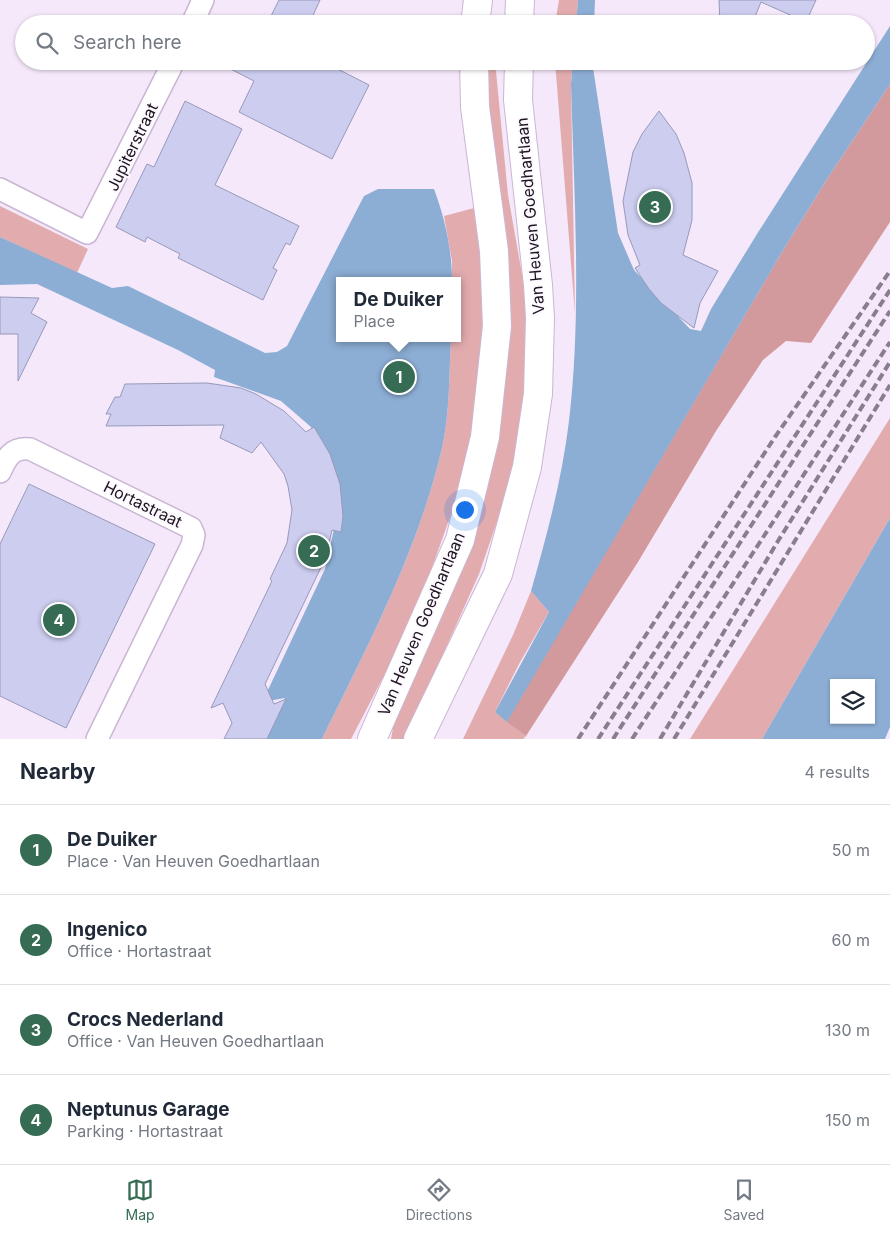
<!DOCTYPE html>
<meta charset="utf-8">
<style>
body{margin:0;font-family:Inter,sans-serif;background:#f6f6f7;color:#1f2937}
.controls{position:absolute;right:15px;bottom:15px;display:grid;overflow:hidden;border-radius:0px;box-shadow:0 1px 4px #0004}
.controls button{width:45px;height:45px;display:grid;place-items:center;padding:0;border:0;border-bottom:1px solid #e0e1e3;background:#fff;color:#1f2937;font:25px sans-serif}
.you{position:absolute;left:464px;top:509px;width:18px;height:18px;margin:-12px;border:4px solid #fff;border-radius:50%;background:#1a73e8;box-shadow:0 0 0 8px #1a73e833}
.badge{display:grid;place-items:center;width:32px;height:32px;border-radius:50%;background:#356c53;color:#fff;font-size:16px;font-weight:700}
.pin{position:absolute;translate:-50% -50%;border:2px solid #fff;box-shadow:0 1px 5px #0006}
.popup{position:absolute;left:336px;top:277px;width:125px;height:65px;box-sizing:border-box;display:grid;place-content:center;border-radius:0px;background:#fff;filter:drop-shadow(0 1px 4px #0005);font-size:16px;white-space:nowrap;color:#747a83}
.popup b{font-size:19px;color:#1f2937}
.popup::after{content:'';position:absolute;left:50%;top:100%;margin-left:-10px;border:10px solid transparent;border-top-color:#fff}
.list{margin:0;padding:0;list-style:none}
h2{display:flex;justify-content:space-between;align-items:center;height:65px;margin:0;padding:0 20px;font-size:21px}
h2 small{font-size:16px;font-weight:400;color:#747a83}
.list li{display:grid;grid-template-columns:32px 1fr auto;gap:15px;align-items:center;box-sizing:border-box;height:90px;padding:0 20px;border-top:1px solid #e0e1e3}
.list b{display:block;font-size:19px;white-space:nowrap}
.list p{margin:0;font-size:16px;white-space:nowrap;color:#747a83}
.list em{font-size:16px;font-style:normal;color:#747a83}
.icon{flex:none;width:28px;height:28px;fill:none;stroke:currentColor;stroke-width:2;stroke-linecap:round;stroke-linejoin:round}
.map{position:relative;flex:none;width:890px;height:739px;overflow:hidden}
.search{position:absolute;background:#fff;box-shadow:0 1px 4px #0004;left:15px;right:15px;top:15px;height:55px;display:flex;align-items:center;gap:12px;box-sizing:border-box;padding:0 18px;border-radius:28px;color:#747a83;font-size:19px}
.sheet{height:425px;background:#fff}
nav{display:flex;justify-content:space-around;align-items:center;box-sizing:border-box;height:70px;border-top:1px solid #e0e1e3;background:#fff;font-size:14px;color:#747a83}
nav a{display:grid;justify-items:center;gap:2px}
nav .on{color:#356c53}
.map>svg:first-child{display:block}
.green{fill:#e2acaf}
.forest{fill:#d39a9d}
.water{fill:#8cadd4;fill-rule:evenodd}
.building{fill:#cccdef;stroke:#9899b9}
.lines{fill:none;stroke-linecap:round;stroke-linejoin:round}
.minor-casing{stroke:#cab6d4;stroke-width:24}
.secondary-casing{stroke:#cab6d4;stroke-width:30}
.minor{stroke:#fff;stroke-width:21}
.secondary{stroke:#fff;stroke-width:28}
.rail{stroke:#887e8c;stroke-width:4;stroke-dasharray:8 4;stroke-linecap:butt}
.labels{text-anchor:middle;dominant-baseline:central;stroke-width:4;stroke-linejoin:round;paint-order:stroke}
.street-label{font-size:16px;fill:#1c151f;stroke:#fdf9ff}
</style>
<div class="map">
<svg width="890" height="739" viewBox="0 0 890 739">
<rect width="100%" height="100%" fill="#f5e8fb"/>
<g class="green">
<polygon points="559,0 578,0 576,24 555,24"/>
<polygon points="485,61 495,61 508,195 528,308 524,426 511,481 479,574 405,739 391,739 398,700 490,459"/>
<polygon points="555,61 573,61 571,84 575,314"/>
<polygon points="0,206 88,249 77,273 0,237"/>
<path d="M478,207L485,314L475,430L454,506L414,618L351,739H322C368,645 418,551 442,448C450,413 449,374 451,338H458V281H452V261L444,216Z"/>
<polygon points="890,418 890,518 762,739 690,739"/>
<polygon points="531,591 549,612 519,664 495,712 526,736 523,739 463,739 513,635"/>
</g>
<polygon class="forest" points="890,84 890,222 811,343 786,341 763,360 716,431 638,562 526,736 507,722 510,715 782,252 827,179"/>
<g class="water">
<polygon points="578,0 595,0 594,24 576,24"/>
<path d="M890,26V84L827,179L782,252L507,722L495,712L549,612L531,591C547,535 562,479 569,421C582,312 574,194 571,84L573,61H592L618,233L634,270L690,329L701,331L711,309L757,234Z"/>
<path d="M378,189H434C445,219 452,249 452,281H340V338H451C449,374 450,413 442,448C418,551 368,645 322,739H266L285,698L268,701V690L325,569L338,511L330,467L311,427L281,401L214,377L215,370L178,350L37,284L0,285V237L112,288L128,286L265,353L277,352L287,346L364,196Z"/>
<path d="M890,518V727L885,739H762ZM834,683H871V720H834Z"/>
</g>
<g class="building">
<polygon points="279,0 320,0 309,24 267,24"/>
<polygon points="719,0 816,0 806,22 761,2 752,24 720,24"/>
<polygon points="215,61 322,61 369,85 332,159 239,112 254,81"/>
<polygon points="185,101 242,129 215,185 299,226 290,245 286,243 273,268 277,270 263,300 178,258 180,254 147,237 145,242 116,227 147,164 154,167"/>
<polygon points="659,111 676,134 684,153 692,183 692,220 683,255 718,271 700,303 694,328 661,303 649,289 635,268 640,265 628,235 623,201 633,152 642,134"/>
<polygon points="0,297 39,298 31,313 47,322 18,381 18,334 0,334"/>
<polygon points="207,383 241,388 256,394 284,411 306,432 314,427 330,454 340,484 343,516 341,532 332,530 326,557 265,684 274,704 286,699 267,739 224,739 232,723 223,703 211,708 272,581 270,579 287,543 292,510 288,486 284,474 261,442 252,453 220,438 224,425 106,426 111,414 106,414 115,397 120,397 125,384"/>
<polygon points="29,484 155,544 66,728 0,696 0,544"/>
</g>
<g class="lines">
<defs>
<g id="minor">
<polyline points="192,24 203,0"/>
<polyline points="0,189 87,233 174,61"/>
<path d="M0,472C7,457 12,447 30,449L191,528L194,535L192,545L97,739"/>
</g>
<g id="secondary">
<polyline points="475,24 478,0"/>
<polyline points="519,24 520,0"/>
<polyline points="372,739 460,540 485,437 497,326 494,251 475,107 474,61"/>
<polyline points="418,739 498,574 527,467 538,394 540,318 538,285 518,100 519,61"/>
</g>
</defs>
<use href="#minor" class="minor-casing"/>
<use href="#secondary" class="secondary-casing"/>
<use href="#minor" class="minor"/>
<use href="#secondary" class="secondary"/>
<g class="rail">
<polyline points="578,739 775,437 890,271"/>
<polyline points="598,739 890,290"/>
<polyline points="613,739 890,311"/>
<polyline points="632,739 890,342"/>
<polyline points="660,739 778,541 890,362"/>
<polyline points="674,739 890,385"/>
</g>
</g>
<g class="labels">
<g class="street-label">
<text transform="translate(132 147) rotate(-64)">Jupiterstraat</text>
<text transform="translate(530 216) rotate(-95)">Van Heuven Goedhartlaan</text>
<text transform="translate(143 504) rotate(26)">Hortastraat</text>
<text transform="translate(421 624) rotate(-67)">Van Heuven Goedhartlaan</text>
</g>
</g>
</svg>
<div class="controls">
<button><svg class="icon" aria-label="layers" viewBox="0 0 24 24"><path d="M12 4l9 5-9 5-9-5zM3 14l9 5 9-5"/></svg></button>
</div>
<div class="you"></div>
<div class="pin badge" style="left:399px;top:377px">1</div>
<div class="popup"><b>De Duiker</b>Place</div>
<div class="pin badge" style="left:314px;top:551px">2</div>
<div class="pin badge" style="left:655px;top:207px">3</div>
<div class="pin badge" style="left:59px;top:620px">4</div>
<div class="search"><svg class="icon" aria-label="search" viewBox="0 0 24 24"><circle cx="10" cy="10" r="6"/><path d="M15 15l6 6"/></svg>Search here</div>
</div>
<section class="sheet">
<h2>Nearby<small>4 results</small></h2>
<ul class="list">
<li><span class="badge">1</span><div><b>De Duiker</b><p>Place · Van Heuven Goedhartlaan</p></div><em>50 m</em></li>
<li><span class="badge">2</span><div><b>Ingenico</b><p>Office · Hortastraat</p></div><em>60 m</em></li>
<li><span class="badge">3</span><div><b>Crocs Nederland</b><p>Office · Van Heuven Goedhartlaan</p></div><em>130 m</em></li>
<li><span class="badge">4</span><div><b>Neptunus Garage</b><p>Parking · Hortastraat</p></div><em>150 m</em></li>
</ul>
</section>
<nav>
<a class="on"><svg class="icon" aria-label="map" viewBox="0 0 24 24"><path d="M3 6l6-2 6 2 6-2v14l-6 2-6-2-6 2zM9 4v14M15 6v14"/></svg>Map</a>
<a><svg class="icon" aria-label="directions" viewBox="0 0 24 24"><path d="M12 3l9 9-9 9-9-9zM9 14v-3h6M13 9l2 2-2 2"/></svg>Directions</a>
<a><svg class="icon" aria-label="saved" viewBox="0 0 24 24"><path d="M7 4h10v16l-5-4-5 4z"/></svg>Saved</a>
</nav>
